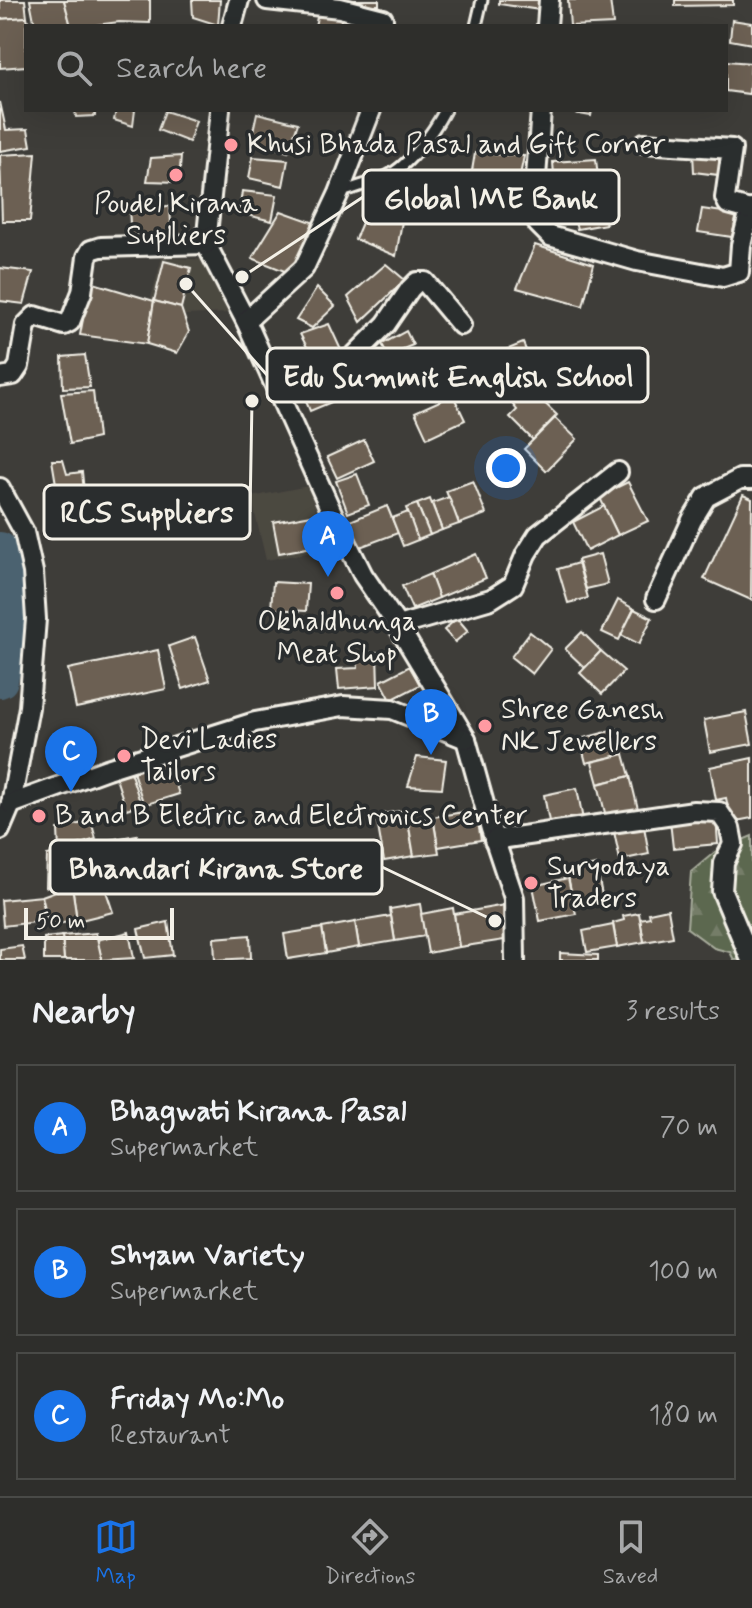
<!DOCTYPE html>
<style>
body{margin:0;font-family:Mynerve,sans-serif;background:#3a3a37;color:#f1f3f6}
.scale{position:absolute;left:24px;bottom:20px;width:150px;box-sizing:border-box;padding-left:8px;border:4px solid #f4f1e8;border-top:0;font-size:22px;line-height:28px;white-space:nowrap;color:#f4f1e8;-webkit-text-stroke:6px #2a2d2e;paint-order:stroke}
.you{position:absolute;left:506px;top:468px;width:28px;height:28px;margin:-20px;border:6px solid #fff;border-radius:50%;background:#1a73e8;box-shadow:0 0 0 12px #1a73e833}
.badge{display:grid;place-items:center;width:52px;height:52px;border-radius:50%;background:#1a73e8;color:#fff;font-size:26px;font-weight:700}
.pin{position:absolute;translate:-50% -66px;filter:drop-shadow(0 2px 4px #0008)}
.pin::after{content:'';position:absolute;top:42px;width:28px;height:24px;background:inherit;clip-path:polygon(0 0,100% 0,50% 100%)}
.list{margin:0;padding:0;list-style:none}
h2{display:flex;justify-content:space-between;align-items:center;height:104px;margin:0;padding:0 32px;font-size:34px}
h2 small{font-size:26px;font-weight:400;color:#a7a8a9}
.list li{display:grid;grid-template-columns:52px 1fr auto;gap:24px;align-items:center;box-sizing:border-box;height:128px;margin:0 16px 16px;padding:0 16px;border:2px solid #494a47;border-radius:0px}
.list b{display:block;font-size:30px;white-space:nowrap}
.list p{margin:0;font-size:26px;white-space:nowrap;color:#a7a8a9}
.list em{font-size:26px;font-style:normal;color:#a7a8a9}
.icon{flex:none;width:44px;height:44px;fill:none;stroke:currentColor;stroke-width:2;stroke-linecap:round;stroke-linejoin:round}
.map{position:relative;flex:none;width:752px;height:960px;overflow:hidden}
.search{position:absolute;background:#2e2e2b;box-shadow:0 8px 32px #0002;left:24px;right:24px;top:24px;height:88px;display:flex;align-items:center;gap:20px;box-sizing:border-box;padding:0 28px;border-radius:0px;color:#a7a8a9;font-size:30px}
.sheet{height:536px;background:#2e2e2b}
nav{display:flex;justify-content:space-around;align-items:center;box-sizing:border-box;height:112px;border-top:2px solid #494a47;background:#2e2e2b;font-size:22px;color:#a7a8a9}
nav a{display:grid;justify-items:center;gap:4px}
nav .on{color:#1a73e8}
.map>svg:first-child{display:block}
.built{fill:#4c4841}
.forest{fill:url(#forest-firs);stroke:#a8ac9c;stroke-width:2}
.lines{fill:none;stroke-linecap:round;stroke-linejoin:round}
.river{stroke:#4b626f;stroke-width:36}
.building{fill:#6c6153;stroke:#f4f1e8;stroke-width:2}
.service-casing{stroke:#f4f1e8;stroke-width:15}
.minor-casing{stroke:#f4f1e8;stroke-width:24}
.service{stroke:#2a2d2e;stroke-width:9}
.minor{stroke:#2a2d2e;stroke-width:18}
.poi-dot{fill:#ff9aa2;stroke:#2a2d2e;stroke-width:3}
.labels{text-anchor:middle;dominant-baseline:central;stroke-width:7;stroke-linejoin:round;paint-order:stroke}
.poi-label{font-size:28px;fill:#f4f1e8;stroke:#2a2d2e;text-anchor:start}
.leader{fill:none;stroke:#f4f1e8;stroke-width:3}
.callout-dot{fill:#f4f1e8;stroke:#2a2d2e;stroke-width:3}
.callout{fill:#2a2d2e;stroke:#f4f1e8;stroke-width:3}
.callout-label{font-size:30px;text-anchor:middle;font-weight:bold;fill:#f4f1e8}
</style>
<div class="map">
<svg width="752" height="960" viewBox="0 0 752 960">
<defs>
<pattern id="forest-firs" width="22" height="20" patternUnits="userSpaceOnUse" patternTransform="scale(2)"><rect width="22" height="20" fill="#5c674f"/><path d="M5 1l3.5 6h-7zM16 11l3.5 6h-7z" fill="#747d68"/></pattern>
</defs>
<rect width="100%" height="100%" fill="#3e3d39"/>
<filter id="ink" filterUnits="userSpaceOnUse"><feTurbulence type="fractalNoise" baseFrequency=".0125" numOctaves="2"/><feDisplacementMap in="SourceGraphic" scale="16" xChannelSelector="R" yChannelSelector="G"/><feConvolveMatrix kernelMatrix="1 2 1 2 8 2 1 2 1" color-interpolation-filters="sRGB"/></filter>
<g filter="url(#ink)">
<g class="built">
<polygon points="162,257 208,260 229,313 186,315 148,309"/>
<polygon points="308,486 330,549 266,560 251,497"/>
</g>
<polygon class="forest" points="752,836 752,960 734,960 730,952 714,948 687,928 691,872 716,851"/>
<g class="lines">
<polyline class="river" points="0,550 7,561 6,652 0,680"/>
</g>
<g class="building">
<polygon points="0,0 25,0 27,17 0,19"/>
<polygon points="30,0 64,0 71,26 35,26"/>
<polygon points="64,0 150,0 150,23 119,22 88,26 71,26"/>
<polygon points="192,0 220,0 218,25 193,17"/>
<polygon points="355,0 379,0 379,5 354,5"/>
<polygon points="499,0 541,0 540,10 499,4"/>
<polygon points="568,0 610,0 613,24 570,26"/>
<polygon points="675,0 733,0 733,5 675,6"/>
<polygon points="342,15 340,26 315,26 317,17"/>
<polygon points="27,17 29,26 26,26 26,66 0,68 0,19"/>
<polygon points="732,20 752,23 752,44 730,40"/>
<polygon points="726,61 751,63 749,94 726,91"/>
<polygon points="0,102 6,130 28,129 31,146 0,151"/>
<polygon points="75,110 95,110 95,116 76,117"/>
<polygon points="116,110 135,110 133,126 114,120"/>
<polygon points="557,110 592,110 591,116"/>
<polygon points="165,111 196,121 189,142 158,130"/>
<polygon points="257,113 298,123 288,152 251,140"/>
<polygon points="36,153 30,221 2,221 0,155"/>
<polygon points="475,153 524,156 512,214 466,206"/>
<polygon points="693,153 719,154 719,175 694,172"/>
<polygon points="181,156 179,182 147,181 151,158"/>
<polygon points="253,157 288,160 283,186 249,178"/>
<polygon points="596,159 599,187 555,188 553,162"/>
<polygon points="242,191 277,195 272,221 239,213"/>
<polygon points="596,196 606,224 577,229 569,201"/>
<polygon points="373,197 405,204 396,256 355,239"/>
<polygon points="170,206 172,241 131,242 129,207"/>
<polygon points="702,209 737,214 732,237 698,232"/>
<polygon points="281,211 315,223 292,274 252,258"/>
<polygon points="535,245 594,264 583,306 517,288"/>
<polygon points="164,261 191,268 181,308 154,301"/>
<polygon points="386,264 405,280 361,322 348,297"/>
<polygon points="0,268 33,272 24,304 0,301"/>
<polygon points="90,282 154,301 147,344 80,335"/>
<polygon points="317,288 335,306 312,328 296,320"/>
<polygon points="154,301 181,308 189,332 177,353 147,344"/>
<polygon points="329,324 341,350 315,362 300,334"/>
<polygon points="406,331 413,345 403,349 408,358 393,366 382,344"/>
<polygon points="523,343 537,377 497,392 484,359"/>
<polygon points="85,355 90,387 63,388 62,357"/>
<polygon points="347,367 358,391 310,411 300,387"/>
<polygon points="529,388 557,415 533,440 510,417 517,410 513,405"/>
<polygon points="93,391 98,438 70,444 61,393"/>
<polygon points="453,395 465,420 427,438 415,412"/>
<polygon points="555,418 577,439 546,471 524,449"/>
<polygon points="364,440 374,461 337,478 327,457"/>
<polygon points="52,460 63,460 67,474 82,472 84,492 58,496"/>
<polygon points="357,474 369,505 348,513 336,481"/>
<polygon points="473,481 486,514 459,524 446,491"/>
<polygon points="628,482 648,521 618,535 599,496"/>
<polygon points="743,495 752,499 751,600 704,579"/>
<polygon points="449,497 459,524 442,530 432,503"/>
<polygon points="430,499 442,530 430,535 417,504"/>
<polygon points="417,504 430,535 418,540 406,508"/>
<polygon points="387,506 398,533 360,547 350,521"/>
<polygon points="604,506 618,535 587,551 573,522"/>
<polygon points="408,512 418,540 403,546 392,518"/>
<polygon points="312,515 318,546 279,553 273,522"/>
<polygon points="476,554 486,578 439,598 430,574"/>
<polygon points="600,554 608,584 586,589 578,560"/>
<polygon points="578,563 588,598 568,603 558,569"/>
<polygon points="430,574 439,598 412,609 402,586"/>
<polygon points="273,582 308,584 306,611 271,609"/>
<polygon points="618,600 634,609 619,640 602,632"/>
<polygon points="634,609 652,618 639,644 621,635"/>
<polygon points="457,618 468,631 455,642 444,630"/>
<polygon points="530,632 551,649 532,674 511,657"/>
<polygon points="582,632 601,651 585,668 565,649"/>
<polygon points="195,637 210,680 183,689 169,646"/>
<polygon points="158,650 166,689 76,708 68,669"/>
<polygon points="601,651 624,671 602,694 580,673"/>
<polygon points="377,652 378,686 339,689 337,669 358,668 357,653"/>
<polygon points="410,666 420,685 391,700 381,681"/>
<polygon points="746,712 752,744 710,752 704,720"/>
<polygon points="618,729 624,754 586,763 580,739"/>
<polygon points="624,754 630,776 598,784 592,762"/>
<polygon points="417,757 446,760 442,788 408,786"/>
<polygon points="752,758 752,818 731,822 726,798 716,800 710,767"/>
<polygon points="168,761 179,794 144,805 133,772"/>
<polygon points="129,768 141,805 126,809 114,772"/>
<polygon points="630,776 638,809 606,817 598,784"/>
<polygon points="577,788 583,820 550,827 544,795"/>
<polygon points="406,810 414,856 384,861 376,815"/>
<polygon points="476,810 481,840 438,847 433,817"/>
<polygon points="716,816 718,844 673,848 670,821"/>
<polygon points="433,817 439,853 414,856 408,821"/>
<polygon points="91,821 96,839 59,851 58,829"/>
<polygon points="643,821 649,854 620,860 613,827"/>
<polygon points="137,835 141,854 115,860 109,840"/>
<polygon points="99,844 100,875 46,887 47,855"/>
<polygon points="596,865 603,900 574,906 567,871"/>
<polygon points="568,878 576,914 540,921 533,886"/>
<polygon points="102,879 113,912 77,921 72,885"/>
<polygon points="72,885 77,921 49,925 42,896"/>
<polygon points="42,896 45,921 3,926 1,900"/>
<polygon points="420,904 425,936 395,941 390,909"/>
<polygon points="505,905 511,939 459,947 454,914"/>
<polygon points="453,908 459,947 428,953 421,914"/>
<polygon points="668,909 673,937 644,942 640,919 650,917 649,913"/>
<polygon points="639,913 644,942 617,947 613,923 624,920 623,916"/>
<polygon points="391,916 395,941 359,947 355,922"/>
<polygon points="168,922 173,955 145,958 138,929"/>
<polygon points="355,922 359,947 326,953 322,928"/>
<polygon points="613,925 617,947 587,952 583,931"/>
<polygon points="322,928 326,953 288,959 284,934"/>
<polygon points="129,932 134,958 102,960 97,940"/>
<polygon points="96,933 102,960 64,960 62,936"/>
<polygon points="250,935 251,958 215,960 214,938"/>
<polygon points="62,936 64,960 44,960 44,938"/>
<polygon points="22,946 25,960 0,960 0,949"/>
<polygon points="560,953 598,955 598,960 560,960"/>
</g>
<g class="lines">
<defs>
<g id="service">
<polyline points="476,26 482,0"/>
<path d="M339,193C355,187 372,183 387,176C409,166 434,131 445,110"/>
</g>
<g id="minor">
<polyline points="267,0 340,8 383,19"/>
<polyline points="232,26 239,0"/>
<polyline points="547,26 549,0"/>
<polyline points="220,110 206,244 246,321 334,517 363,575 398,626 466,739 491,829 514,898 515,960"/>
<polyline points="541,110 534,204 538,224 550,236 637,261 723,277 739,272 741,245 750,210 752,209"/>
<polyline points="644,143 732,149 725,198 728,204 750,210"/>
<polyline points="246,321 304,268 339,193 371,110"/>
<polyline points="0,377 13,375 19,366 26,325 35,316 64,325 70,322 82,292 87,257 91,250 101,247 206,244"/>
<polyline points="279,395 353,357 386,324 410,289 417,282 425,282 461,325"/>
<polyline points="0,488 24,532 33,572 36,619 29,707 11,804 0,830"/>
<polyline points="656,599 692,520 706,497 740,479 752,479"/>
<polyline points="398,626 491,599 513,585 526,554 538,535 618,472"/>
<polyline points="11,804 107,769 255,722 343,706 392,709 466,739"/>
<polyline points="494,840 694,811 719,812 730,828 733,844 724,863 722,891 751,960"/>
</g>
</defs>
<use href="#service" class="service-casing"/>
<use href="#minor" class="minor-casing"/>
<use href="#service" class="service"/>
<use href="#minor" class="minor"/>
</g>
</g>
<g class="poi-dot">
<circle cx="231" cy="145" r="8"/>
<circle cx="176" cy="175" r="8"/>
<circle cx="337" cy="593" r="8"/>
<circle cx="485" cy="726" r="8"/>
<circle cx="124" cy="756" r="8"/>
<circle cx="39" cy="816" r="8"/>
<circle cx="531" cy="883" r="8"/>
</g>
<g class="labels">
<g class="poi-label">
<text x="247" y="145">Khusi Bhada Pasal and Gift Corner</text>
<text x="176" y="204" text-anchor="middle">Poudel Kirana<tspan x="176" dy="32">Suplliers</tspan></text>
<text x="337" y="622" text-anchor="middle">Okhaldhunga<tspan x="337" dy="32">Meat Shop</tspan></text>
<text x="501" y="710">Shree Ganesh<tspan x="501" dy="32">NK Jewellers</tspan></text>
<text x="140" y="740">Devi Ladies<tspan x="140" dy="32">Tailors</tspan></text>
<text x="55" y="816">B and B Electric and Electronics Center</text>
<text x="547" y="867">Suryodaya<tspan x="547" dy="32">Traders</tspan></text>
</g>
</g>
<path class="leader" d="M242 277L363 197M186 284L267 375M252 401L250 512M495 921L382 867"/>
<g class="callout-dot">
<circle cx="242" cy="277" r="8"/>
<circle cx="186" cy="284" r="8"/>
<circle cx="252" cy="401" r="8"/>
<circle cx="495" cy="921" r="8"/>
</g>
<g class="callout">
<rect x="363" y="170" width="256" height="54" rx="8"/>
<rect x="267" y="348" width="381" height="54" rx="8"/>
<rect x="44" y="485" width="206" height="54" rx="8"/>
<rect x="50" y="840" width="332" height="54" rx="8"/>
</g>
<g class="callout-label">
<text x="491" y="208">Global IME Bank</text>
<text x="458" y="386">Edu Summit English School</text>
<text x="147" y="522">RCS Suppliers</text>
<text x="216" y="878">Bhandari Kirana Store</text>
</g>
</svg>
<div class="scale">50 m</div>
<div class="you"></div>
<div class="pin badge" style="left:328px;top:577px">A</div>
<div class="pin badge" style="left:431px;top:755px">B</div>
<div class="pin badge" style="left:71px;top:792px">C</div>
<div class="search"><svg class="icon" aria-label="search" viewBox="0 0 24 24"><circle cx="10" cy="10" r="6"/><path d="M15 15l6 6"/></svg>Search here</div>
</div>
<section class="sheet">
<h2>Nearby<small>3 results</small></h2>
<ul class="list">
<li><span class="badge">A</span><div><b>Bhagwati Kirana Pasal</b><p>Supermarket</p></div><em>70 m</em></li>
<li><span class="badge">B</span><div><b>Shyam Variety</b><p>Supermarket</p></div><em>100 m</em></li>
<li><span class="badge">C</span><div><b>Friday Mo:Mo</b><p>Restaurant</p></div><em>180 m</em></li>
</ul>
</section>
<nav>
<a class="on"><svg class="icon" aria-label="map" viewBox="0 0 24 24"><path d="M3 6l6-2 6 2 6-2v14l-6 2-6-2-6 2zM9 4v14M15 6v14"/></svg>Map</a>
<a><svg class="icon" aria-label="directions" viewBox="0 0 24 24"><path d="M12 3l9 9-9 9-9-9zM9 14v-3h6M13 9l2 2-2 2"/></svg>Directions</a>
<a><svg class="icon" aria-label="saved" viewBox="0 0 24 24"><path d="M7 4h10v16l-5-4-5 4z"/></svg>Saved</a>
</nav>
